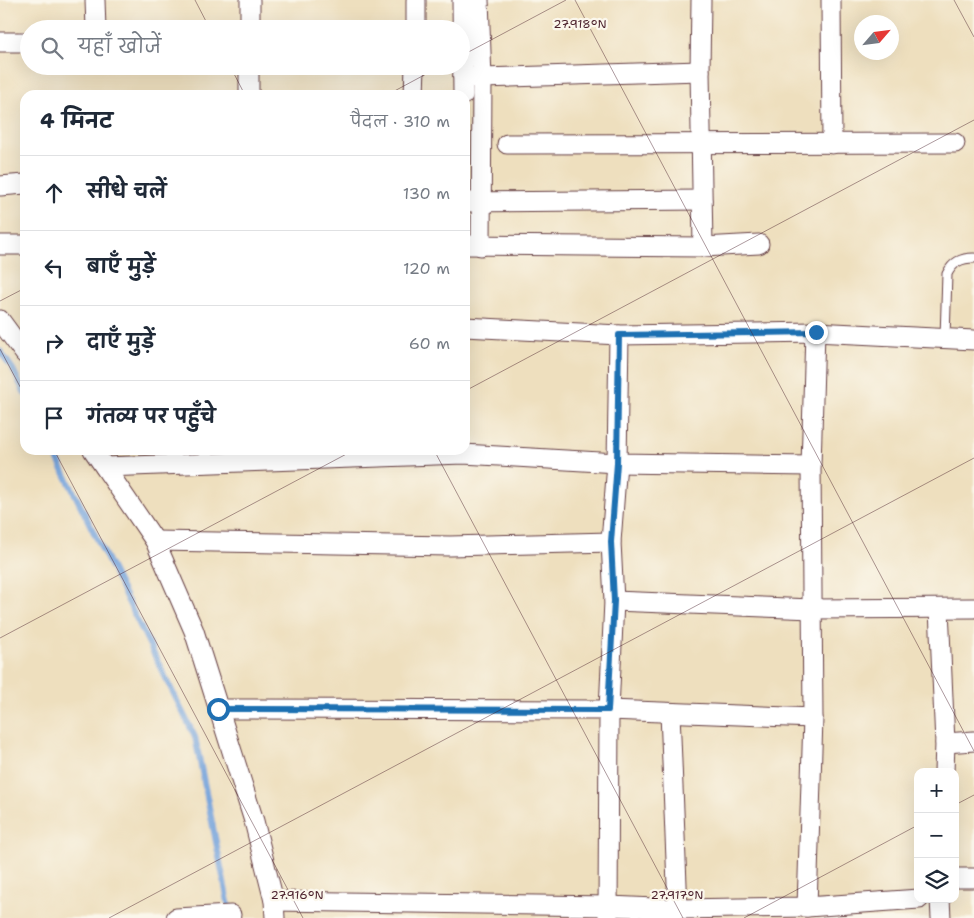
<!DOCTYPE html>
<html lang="hi">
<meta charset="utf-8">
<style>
body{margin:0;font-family:"Shantell Sans","Playpen Sans Deva",sans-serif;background:#f6f6f7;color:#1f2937}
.controls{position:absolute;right:15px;bottom:15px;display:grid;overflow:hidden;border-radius:10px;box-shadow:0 5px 20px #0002}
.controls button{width:45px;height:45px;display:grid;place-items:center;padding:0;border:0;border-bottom:1px solid #e0e1e3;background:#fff;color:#1f2937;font:25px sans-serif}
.compass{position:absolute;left:854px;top:15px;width:45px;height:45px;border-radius:50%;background:#fff;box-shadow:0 5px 20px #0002;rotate:62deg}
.stop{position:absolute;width:15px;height:15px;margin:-11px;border:4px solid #1f6fb2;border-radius:50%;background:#fff}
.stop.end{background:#1f6fb2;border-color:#fff;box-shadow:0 1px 5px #0008}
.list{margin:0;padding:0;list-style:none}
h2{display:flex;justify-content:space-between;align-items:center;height:65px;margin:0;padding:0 20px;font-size:21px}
h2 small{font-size:16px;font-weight:400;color:#747a83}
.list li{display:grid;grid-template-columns:32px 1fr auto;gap:15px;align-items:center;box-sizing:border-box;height:75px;padding:0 20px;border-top:1px solid #e0e1e3}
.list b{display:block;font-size:19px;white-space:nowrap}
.list em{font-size:16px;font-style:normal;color:#747a83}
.icon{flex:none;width:28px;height:28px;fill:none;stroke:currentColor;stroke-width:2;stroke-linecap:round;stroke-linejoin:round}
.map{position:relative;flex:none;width:974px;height:918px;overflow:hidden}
.search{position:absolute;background:#fff;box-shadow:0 5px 20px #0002;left:20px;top:20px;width:450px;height:55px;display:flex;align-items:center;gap:12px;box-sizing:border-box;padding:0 18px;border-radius:28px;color:#747a83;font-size:19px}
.panel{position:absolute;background:#fff;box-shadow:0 5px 20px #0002;left:20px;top:90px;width:450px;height:365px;border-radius:15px}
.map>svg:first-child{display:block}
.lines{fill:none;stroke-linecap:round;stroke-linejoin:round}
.stream{stroke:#71a0da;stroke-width:6}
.service-casing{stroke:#633c41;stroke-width:11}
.minor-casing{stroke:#633c41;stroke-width:21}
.service{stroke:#fff;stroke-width:9}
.minor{stroke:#fff;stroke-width:19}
.route{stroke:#1f6fb2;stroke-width:6}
.ticks{fill:none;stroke:#4a1f2b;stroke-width:1;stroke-opacity:0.45}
.ticks-label{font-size:12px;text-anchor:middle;fill:#4a1f2b;stroke:#fbf7ec;stroke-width:4.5;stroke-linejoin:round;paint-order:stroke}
</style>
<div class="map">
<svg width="974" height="918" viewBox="0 0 974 918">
<rect width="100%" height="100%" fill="#fbf7ec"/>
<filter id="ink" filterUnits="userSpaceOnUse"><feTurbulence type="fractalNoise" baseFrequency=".02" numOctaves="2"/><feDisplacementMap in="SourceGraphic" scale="10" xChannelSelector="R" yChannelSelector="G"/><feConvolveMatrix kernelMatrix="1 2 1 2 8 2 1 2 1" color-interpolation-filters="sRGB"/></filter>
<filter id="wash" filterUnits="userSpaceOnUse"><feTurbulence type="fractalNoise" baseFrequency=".0096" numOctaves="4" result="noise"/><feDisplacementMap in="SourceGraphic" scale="20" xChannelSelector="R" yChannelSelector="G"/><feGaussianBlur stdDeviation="1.12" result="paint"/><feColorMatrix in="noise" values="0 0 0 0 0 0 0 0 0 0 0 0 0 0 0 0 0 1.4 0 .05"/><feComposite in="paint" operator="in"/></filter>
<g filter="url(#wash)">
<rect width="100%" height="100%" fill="#eedfbe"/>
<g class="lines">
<g class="stream">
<polyline points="0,351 13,369 25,394"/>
<polyline points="53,450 195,737 230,912"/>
</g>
</g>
</g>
<g filter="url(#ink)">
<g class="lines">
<defs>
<path id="service" d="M945,338L947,274C953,262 961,258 974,258"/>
<g id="minor">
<polyline points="95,0 96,29"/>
<polyline points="462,0 463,95"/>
<polyline points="479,0 482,78 481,246"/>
<polyline points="701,0 700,71 703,247"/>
<polyline points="831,0 832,144"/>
<polyline points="250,29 250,0"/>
<polyline points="416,29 416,0"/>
<polyline points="0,42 29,42"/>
<polyline points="463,77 482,78 700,71"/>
<polyline points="249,95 249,66"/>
<polyline points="414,95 415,66"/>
<polyline points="507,144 955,143"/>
<polyline points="0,186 25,184"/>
<polyline points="465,202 702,200"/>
<polyline points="0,245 25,245"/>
<polyline points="465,245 703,247 759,244"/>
<polyline points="0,320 25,354"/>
<polyline points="465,327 619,335 815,332 811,466 813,718 807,907"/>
<polyline points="815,332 974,340"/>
<polyline points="93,450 155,541 194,631 254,821 274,901 275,918"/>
<polyline points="105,467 463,454 617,463 811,466"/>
<polyline points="155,541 450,546 611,542"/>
<polyline points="614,601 812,609 974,608"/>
<polyline points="939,609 945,743 944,772"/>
<polyline points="218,709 609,710 813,718"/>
<polyline points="670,713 678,909"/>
<polyline points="945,743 974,741"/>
<polyline points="955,878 974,878"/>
<polyline points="940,899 941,918"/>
<polyline points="274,901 609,906 678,909 807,907 919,899"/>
<polyline points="176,918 231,915"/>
<polyline points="608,918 609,710 614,601 611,542 617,463 619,335"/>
</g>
</defs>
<use href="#service" class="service-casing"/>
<use href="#minor" class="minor-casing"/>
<use href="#service" class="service"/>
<use href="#minor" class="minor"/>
</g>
</g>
<g class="lines" filter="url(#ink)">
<polyline class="route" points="218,709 608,710 614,601 611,542 617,463 619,335 816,332"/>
</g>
<path class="ticks" d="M195,0L210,29M575,0L974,751M954,0L974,37M461,56L566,0M230,66L245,95M387,95L441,66M0,301L25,288M0,349L25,396M465,391L974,120M54,450L303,918M434,450L683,918M0,638L354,450M955,805L974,795M109,918L974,458M744,918L918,825"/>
<g class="ticks-label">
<text x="580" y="28">27.918°N</text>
<text x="297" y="899">27.916°N</text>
<text x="677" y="899">27.917°N</text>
</g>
</svg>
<div class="controls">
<button>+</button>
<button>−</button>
<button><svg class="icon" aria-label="layers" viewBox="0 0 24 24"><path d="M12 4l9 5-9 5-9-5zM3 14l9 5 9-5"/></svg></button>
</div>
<svg class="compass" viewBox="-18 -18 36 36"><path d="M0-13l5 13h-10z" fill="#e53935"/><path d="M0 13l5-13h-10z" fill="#747a83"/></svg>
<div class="stop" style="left:218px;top:709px"></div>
<div class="stop end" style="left:816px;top:332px"></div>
<div class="search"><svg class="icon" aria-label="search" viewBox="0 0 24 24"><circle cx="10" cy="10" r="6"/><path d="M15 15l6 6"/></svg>यहाँ खोजें</div>
<section class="panel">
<h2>4 मिनट<small>पैदल · 310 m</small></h2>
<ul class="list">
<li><svg class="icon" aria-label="ahead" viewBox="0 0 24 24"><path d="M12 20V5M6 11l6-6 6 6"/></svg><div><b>सीधे चलें</b></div><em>130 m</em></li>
<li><svg class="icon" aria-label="left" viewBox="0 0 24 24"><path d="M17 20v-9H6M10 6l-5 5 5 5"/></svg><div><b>बाएँ मुड़ें</b></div><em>120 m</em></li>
<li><svg class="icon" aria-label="right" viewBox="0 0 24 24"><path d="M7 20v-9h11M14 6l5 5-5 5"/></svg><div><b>दाएँ मुड़ें</b></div><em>60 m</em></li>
<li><svg class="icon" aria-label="arrive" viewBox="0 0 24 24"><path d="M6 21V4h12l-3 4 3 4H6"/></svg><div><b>गंतव्य पर पहुँचे</b></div></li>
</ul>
</section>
</div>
